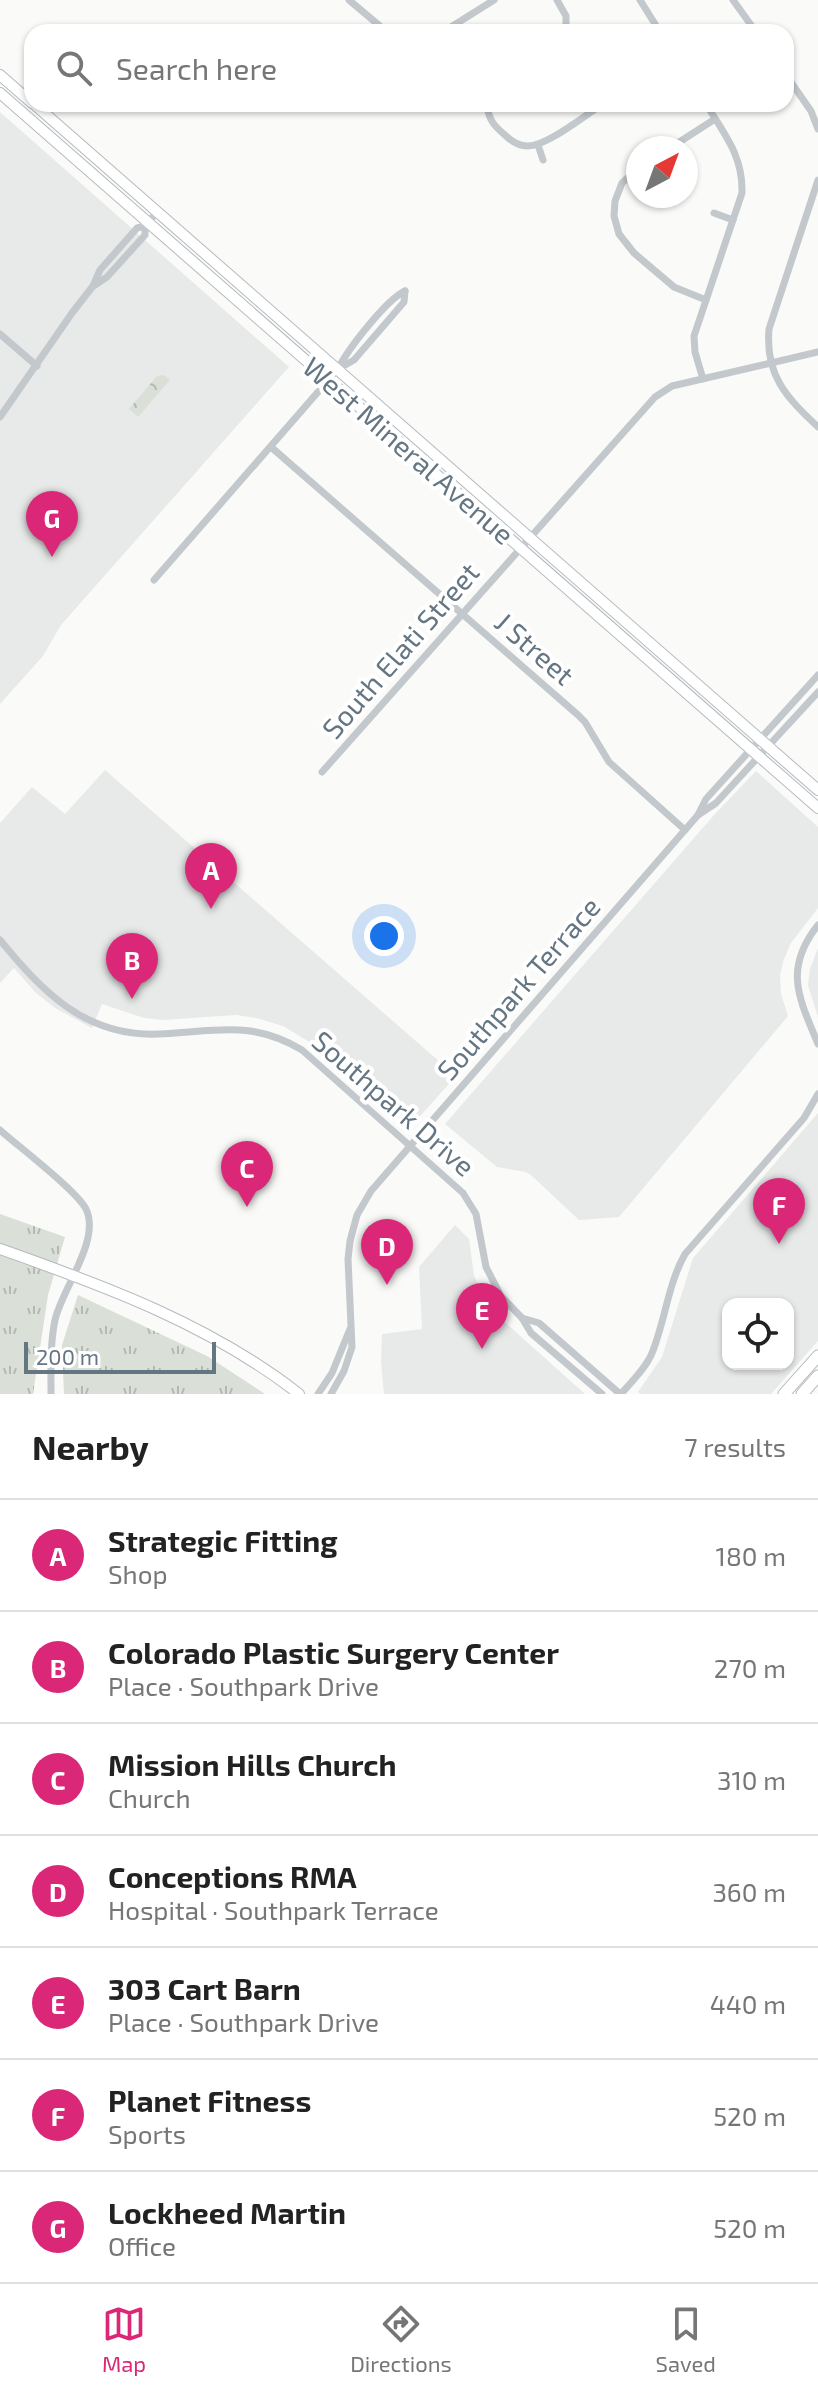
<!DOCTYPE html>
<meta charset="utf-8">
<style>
body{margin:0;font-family:"Exo 2",sans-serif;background:#f2f2f2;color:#222}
.controls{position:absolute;right:24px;bottom:24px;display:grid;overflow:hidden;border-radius:16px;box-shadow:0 2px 6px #0004}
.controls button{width:72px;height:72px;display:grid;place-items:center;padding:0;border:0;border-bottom:2px solid #e0e0e0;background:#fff;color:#222;font:40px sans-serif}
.compass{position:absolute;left:626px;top:136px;width:72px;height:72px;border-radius:50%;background:#fff;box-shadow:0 2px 6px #0004;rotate:41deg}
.scale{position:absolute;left:24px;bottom:20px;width:192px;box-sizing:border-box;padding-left:8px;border:4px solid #657683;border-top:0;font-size:22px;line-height:28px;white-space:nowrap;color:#657683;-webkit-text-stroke:6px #fff;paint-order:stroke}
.you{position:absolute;left:384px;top:936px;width:28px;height:28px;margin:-20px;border:6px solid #fff;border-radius:50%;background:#1a73e8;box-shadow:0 0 0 12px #1a73e833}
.badge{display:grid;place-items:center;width:52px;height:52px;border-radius:50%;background:#db2777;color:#fff;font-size:26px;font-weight:700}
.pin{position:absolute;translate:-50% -66px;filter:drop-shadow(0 2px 4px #0008)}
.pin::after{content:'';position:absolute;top:42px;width:28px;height:24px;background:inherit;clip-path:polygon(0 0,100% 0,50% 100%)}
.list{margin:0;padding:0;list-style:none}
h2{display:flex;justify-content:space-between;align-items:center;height:104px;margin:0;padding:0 32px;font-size:34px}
h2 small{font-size:26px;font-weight:400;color:#767676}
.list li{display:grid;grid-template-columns:52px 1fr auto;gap:24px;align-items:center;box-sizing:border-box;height:112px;padding:0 32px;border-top:2px solid #e0e0e0}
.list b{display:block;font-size:30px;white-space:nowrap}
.list p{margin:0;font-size:26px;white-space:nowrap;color:#767676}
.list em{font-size:26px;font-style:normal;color:#767676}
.icon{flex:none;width:44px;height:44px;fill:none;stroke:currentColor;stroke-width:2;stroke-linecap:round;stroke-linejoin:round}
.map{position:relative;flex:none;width:818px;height:1394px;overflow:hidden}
.search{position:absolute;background:#fff;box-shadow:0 2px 6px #0004;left:24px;right:24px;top:24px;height:88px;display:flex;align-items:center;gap:20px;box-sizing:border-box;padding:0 28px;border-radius:24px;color:#767676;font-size:30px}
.sheet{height:888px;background:#fff}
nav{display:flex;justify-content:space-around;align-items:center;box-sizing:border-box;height:112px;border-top:2px solid #e0e0e0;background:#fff;font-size:22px;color:#767676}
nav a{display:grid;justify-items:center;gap:4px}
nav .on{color:#db2777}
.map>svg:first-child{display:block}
.built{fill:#e8e9e9;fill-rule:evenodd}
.grass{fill:url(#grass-tufts)}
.forest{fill:url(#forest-crowns)}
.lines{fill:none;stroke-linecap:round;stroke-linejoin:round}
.secondary-casing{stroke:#b3babf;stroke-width:12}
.primary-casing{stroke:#b5babe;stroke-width:13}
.street{stroke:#c3c8cc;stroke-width:7}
.secondary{stroke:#fff;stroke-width:10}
.primary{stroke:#fff;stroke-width:11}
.labels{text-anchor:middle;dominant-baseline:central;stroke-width:8;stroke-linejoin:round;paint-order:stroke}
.street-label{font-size:28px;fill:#657683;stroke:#fff}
</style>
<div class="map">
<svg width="818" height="1394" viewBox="0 0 818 1394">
<defs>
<pattern id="grass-tufts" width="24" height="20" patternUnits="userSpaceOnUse" patternTransform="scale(2)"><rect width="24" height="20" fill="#dadfd7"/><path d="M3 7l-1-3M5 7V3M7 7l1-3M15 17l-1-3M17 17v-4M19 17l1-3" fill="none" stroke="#b4b9b4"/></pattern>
<pattern id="forest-crowns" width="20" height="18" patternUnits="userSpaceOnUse" patternTransform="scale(2)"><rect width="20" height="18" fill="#dadfd7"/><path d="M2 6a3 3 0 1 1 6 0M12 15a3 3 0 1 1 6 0" fill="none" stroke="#b4b9b4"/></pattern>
</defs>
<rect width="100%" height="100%" fill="#fafaf8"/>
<g class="built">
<polygon points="0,112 289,367 61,625 43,656 0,704"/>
<polygon points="105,770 456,1076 414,1123 407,1126 311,1043 283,1026 256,1018 236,1015 163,1020 144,1018 102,1004 92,1028 55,1008 35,992 14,968 0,983 0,823 32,787 65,814"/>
<polygon points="756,771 818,827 818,908 791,943 784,959 780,975 781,994 788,1016 619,1217 579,1220 532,1176 526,1172 497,1167 445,1124 714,815"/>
<polygon points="818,948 818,1017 808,985 810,969"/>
<path d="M818,1113V1341L771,1394H640L638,1392L662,1357L693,1258ZM728,1304H788V1364H728Z"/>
<polygon points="455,1225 469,1239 474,1275 482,1297 488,1307 585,1394 384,1394 381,1362 382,1334 422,1329 419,1267"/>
</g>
<g class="grass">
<polygon points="0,1214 65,1237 48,1295 33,1394 0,1394"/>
<polygon points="78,1295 207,1356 265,1394 64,1394 62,1345"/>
</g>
<polygon class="forest" points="164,375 170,380 138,417 129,409 157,376"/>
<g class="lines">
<defs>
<g id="secondary">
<polyline points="0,75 32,103"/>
<polyline points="0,93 818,808"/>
<polyline points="34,104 818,790"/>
<path d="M0,1249C105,1286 211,1325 299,1394"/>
</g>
<g id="primary">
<polyline points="784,1394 818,1356"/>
<polyline points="802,1394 818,1376"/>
</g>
</defs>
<use href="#secondary" class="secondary-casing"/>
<use href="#primary" class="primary-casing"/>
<g class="street">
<polyline points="349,0 387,32"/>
<polyline points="557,0 566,16 566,32"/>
<polyline points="640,0 660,32"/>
<polyline points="733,0 756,32"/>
<polyline points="443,32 494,0"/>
<polyline points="786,75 811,111 818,129"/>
<path d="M487,104C488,119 494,126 505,135C511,141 518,146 527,146C546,147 585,115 603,104"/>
<polyline points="538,145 543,160"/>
<polyline points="670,148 715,119"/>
<polyline points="638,168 622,183 615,201 614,216 619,234 634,253 674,287 706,300"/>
<path d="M818,180L769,329C765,375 786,397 818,427"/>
<polyline points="714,213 733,220"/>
<polyline points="95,285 107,277 145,235 145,226"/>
<polyline points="0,334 37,366"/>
<path d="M339,367C349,348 386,300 405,291"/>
<path d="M703,379L695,352L694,336L742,193C743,156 725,135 706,104"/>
<polyline points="0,417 72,313 93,286 100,270 137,228 145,226 157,212"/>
<polyline points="271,447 578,715 585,722 609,762 685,830"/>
<polyline points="154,580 338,369 354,360 404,302 405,291"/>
<polyline points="322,772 655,397 672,386 818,352"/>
<polyline points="698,815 716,803 818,692"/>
<path d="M818,925C783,969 799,998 818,1044"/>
<path d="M0,940C42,991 85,1037 158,1034C214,1032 250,1019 302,1050L463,1193L476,1214L486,1267L501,1296L522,1318L531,1333L602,1394"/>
<path d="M0,1130C18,1146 77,1191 86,1209C101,1240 62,1289 55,1320C50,1344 51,1369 51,1394"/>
<polyline points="522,1318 539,1323 620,1394"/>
<polyline points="318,1394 332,1373 350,1329"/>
<polyline points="331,1394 344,1371 352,1347 348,1259 350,1241 357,1215 371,1191 698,815 706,799 818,675"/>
<path d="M621,1394C632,1381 646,1368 652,1353C665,1321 668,1284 685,1254L804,1118L818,1094"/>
</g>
<use href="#secondary" class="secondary"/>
<use href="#primary" class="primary"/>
</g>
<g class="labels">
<g class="street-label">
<text transform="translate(409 450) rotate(41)">West Mineral Avenue</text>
<text transform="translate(535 648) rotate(41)">J Street</text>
<text transform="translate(400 650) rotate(-49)">South Elati Street</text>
<text transform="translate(518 988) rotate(-49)">Southpark Terrace</text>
<text transform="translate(394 1103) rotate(41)">Southpark Drive</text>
</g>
</g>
</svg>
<div class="controls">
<button><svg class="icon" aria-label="locate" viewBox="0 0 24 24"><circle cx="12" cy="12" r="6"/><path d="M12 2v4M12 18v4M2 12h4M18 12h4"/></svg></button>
</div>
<svg class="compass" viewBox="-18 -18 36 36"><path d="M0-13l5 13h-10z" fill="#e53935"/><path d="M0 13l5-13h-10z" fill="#767676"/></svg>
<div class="scale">200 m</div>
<div class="you"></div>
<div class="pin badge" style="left:211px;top:909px">A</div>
<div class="pin badge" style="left:132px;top:999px">B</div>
<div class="pin badge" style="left:247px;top:1207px">C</div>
<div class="pin badge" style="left:387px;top:1285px">D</div>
<div class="pin badge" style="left:482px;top:1349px">E</div>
<div class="pin badge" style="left:779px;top:1244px">F</div>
<div class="pin badge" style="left:52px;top:557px">G</div>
<div class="search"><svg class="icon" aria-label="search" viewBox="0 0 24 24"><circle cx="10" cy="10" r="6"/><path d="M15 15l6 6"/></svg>Search here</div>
</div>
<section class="sheet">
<h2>Nearby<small>7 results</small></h2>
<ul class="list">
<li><span class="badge">A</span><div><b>Strategic Fitting</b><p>Shop</p></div><em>180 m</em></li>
<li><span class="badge">B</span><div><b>Colorado Plastic Surgery Center</b><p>Place · Southpark Drive</p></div><em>270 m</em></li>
<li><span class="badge">C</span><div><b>Mission Hills Church</b><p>Church</p></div><em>310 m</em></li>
<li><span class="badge">D</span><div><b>Conceptions RMA</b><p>Hospital · Southpark Terrace</p></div><em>360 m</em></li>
<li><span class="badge">E</span><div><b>303 Cart Barn</b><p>Place · Southpark Drive</p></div><em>440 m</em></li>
<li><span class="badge">F</span><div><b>Planet Fitness</b><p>Sports</p></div><em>520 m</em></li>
<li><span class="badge">G</span><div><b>Lockheed Martin</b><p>Office</p></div><em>520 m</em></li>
</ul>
</section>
<nav>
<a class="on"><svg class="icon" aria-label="map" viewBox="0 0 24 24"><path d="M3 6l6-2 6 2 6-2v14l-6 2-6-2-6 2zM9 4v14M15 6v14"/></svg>Map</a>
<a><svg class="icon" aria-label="directions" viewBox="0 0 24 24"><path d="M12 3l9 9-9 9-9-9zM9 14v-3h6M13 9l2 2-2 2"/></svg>Directions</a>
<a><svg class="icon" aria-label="saved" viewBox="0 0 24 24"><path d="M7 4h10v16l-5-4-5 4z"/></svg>Saved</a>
</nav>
